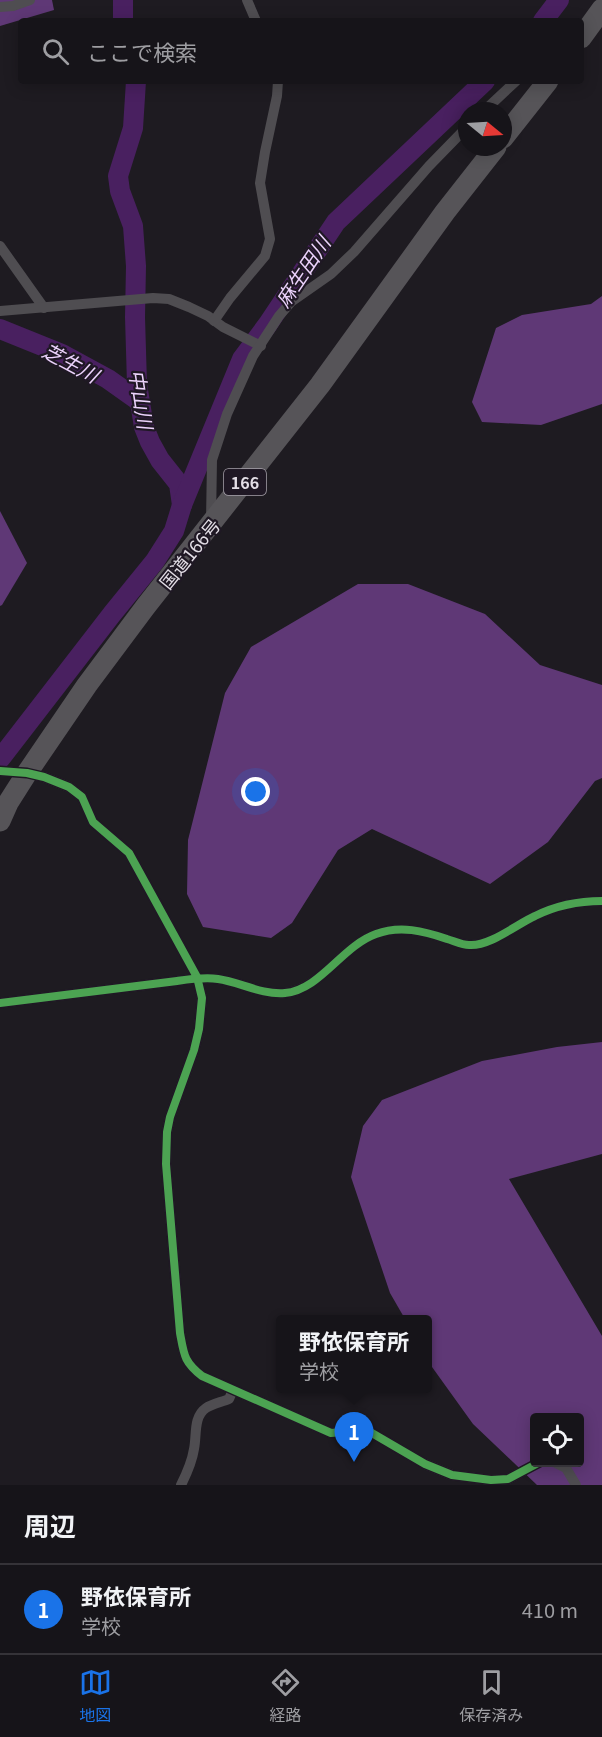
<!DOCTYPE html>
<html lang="ja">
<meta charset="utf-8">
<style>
body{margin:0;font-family:Georgia,"Noto Sans JP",serif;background:#1f1d22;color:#f1f3f6}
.controls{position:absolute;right:18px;bottom:18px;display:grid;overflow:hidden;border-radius:6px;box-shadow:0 3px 15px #0003}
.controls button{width:54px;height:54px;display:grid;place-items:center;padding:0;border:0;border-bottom:2px solid #353338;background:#161419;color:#f1f3f6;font:30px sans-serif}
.compass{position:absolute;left:458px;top:102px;width:54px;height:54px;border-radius:50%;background:#161419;box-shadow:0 3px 15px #0003;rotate:108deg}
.you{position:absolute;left:256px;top:792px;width:21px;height:21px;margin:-15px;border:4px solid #fff;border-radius:50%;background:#1a73e8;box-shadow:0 0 0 9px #1a73e833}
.badge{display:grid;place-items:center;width:39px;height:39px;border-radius:50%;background:#1a73e8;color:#fff;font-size:20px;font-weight:700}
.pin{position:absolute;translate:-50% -50px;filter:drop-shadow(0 2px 3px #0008)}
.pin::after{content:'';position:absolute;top:32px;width:21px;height:18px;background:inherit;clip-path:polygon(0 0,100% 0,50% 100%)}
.popup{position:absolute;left:276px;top:1315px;width:156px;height:78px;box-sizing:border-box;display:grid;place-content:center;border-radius:6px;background:#161419;filter:drop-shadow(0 2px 4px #0005);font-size:20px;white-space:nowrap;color:#9e9ea2}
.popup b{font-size:22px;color:#f1f3f6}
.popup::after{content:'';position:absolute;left:50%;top:100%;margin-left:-12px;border:12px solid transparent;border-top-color:#161419}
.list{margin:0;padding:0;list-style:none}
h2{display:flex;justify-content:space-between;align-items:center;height:78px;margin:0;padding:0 24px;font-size:26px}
h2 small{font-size:20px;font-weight:400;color:#9e9ea2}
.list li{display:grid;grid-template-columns:39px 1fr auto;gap:18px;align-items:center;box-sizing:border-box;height:90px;padding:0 24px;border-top:2px solid #353338}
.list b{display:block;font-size:22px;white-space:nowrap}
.list p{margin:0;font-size:20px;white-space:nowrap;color:#9e9ea2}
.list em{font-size:20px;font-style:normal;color:#9e9ea2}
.icon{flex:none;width:33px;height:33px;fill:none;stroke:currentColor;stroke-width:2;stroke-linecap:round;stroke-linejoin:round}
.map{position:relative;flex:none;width:602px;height:1485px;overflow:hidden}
.search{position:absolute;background:#161419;box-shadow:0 3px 15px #0003;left:18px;right:18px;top:18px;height:66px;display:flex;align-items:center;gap:15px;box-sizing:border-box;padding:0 21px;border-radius:6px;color:#9e9ea2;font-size:22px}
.sheet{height:168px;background:#161419}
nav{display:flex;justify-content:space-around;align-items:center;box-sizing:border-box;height:84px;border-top:2px solid #353338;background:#161419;font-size:16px;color:#9e9ea2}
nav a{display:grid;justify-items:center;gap:3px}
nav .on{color:#1a73e8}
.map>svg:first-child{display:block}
.forest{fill:#5f3876;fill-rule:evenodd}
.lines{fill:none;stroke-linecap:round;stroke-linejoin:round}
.river{stroke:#492060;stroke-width:20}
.street{stroke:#4f4d51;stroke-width:10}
.highway{stroke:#565458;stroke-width:21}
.cycleway-casing{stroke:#1f1824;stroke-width:11}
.cycleway{stroke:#4ca352;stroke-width:8}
.labels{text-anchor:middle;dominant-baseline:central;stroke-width:4.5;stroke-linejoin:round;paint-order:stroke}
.shield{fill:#1f1824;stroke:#a8a3ac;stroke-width:1.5}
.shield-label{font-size:16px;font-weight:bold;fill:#e3dee6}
.street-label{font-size:18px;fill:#e3dee6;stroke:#1f1824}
.water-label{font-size:20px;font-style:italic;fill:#ebd2fb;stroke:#1f1824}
</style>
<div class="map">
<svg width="602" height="1485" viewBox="0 0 602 1485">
<rect width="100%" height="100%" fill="#1e1b21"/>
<g class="forest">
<polygon points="0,0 52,0 54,10 0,26"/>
<polygon points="602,296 602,404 541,425 482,422 472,402 496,328 522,315 591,304"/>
<polygon points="0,511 27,563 2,605 0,606"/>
<polygon points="358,584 408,584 485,614 540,665 602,685 602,778 595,781 548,842 490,884 372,829 338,850 292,923 271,938 203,927 187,894 188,840 225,693 251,647"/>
<path d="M602,1042V1154L509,1179L602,1336V1485H537L473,1424L432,1367L428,1360V1320L405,1319L390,1293L351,1177L363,1126L382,1100L482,1061L557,1047ZM534,1418H580V1462H534Z"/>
</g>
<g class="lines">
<g class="river">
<polyline points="123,21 123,0"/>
<polyline points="543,21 559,0"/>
<polyline points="136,81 133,128 118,176 120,191 133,226 136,266 135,317 137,384 144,427 150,442 160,460 179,484 182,505"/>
<polyline points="0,329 62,354 108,379 139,401"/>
<polyline points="0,759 112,614 155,561 174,531 182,505 242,359 268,324 336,222 485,81"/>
</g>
<g class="street">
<polyline points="247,0 256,21"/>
<polyline points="0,7 13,6 30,0"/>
<polyline points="484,111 516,81"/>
<polyline points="0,246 44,308"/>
<polyline points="0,311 153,298 169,299 189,307 208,316 223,327 261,346"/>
<polyline points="214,321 230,298 265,256 270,239 260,183 265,152 277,96 278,81"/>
<polyline points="211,521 212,460 227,414 253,356 279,316 291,302 331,274 354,252 429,166 467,127"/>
<path d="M0,771L27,773L44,777L69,787L82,797L93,822L129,853L197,977L202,998L199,1029L194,1050L170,1117L167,1132L166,1164L180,1333C184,1355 184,1362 202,1376L331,1433C345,1433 350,1427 365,1429L425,1464L452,1475L491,1480L508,1479L540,1462"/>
<path d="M0,1003L177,981C191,979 204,977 218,979C240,982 261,995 285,993C320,990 342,946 376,934C400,925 424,931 447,939C454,941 462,945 469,945C489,947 517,924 535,916C555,906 580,901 602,901"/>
<polyline points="554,1462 566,1468 576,1485"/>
<path d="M181,1485C187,1473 192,1462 194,1449C197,1435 193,1417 206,1408C212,1404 222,1402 229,1399L233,1390"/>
</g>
<g class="highway">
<polyline points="581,38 602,9"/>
<polyline points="503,138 548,81"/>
<polyline points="0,821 8,803 27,773 87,685 146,606 320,385 445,212 496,147"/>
</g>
<defs>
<g id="cycleway">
<path d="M0,771L27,773L44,777L69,787L82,797L93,822L129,853L197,977L202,998L199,1029L194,1050L170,1117L167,1132L166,1164L180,1333C184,1355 184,1362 202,1376L331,1433C345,1433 350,1427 365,1429L425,1464L452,1475L491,1480L508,1479L540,1462"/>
<path d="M0,1003L177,981C191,979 204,977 218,979C240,982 261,995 285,993C320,990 342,946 376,934C400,925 424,931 447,939C454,941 462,945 469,945C489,947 517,924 535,916C555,906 580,901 602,901"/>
</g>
</defs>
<use href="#cycleway" class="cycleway-casing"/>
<use href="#cycleway" class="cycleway"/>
</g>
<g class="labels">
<rect class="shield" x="224" y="469" width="42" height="26" rx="4.5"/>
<g class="shield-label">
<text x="245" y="482">166</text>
</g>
<g class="street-label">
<text transform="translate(189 553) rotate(-51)">国道166号</text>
</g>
<g class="water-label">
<text transform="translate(302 271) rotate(-56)">麻生田川</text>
<text transform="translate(71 362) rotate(28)">芝生川</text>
<text transform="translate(142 399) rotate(81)">中山川</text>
</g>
</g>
</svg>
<div class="controls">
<button><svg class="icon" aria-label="locate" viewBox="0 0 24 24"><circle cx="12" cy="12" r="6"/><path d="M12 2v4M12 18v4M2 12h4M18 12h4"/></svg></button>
</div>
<svg class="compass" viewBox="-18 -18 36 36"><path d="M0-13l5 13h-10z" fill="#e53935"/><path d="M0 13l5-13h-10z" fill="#9e9ea2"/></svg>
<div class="you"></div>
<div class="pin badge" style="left:354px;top:1462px">1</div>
<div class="popup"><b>野依保育所</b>学校</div>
<div class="search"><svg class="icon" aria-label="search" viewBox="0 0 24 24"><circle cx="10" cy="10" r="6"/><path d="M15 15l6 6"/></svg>ここで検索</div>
</div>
<section class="sheet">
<h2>周辺<small></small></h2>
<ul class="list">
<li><span class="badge">1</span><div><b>野依保育所</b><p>学校</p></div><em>410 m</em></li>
</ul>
</section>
<nav>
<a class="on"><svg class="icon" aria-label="map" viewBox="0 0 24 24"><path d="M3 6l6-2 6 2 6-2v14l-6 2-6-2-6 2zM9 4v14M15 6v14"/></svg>地図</a>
<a><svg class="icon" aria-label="directions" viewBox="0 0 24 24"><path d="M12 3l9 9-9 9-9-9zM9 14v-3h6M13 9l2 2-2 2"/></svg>経路</a>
<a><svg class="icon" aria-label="saved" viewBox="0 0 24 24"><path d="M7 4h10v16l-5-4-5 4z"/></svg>保存済み</a>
</nav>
